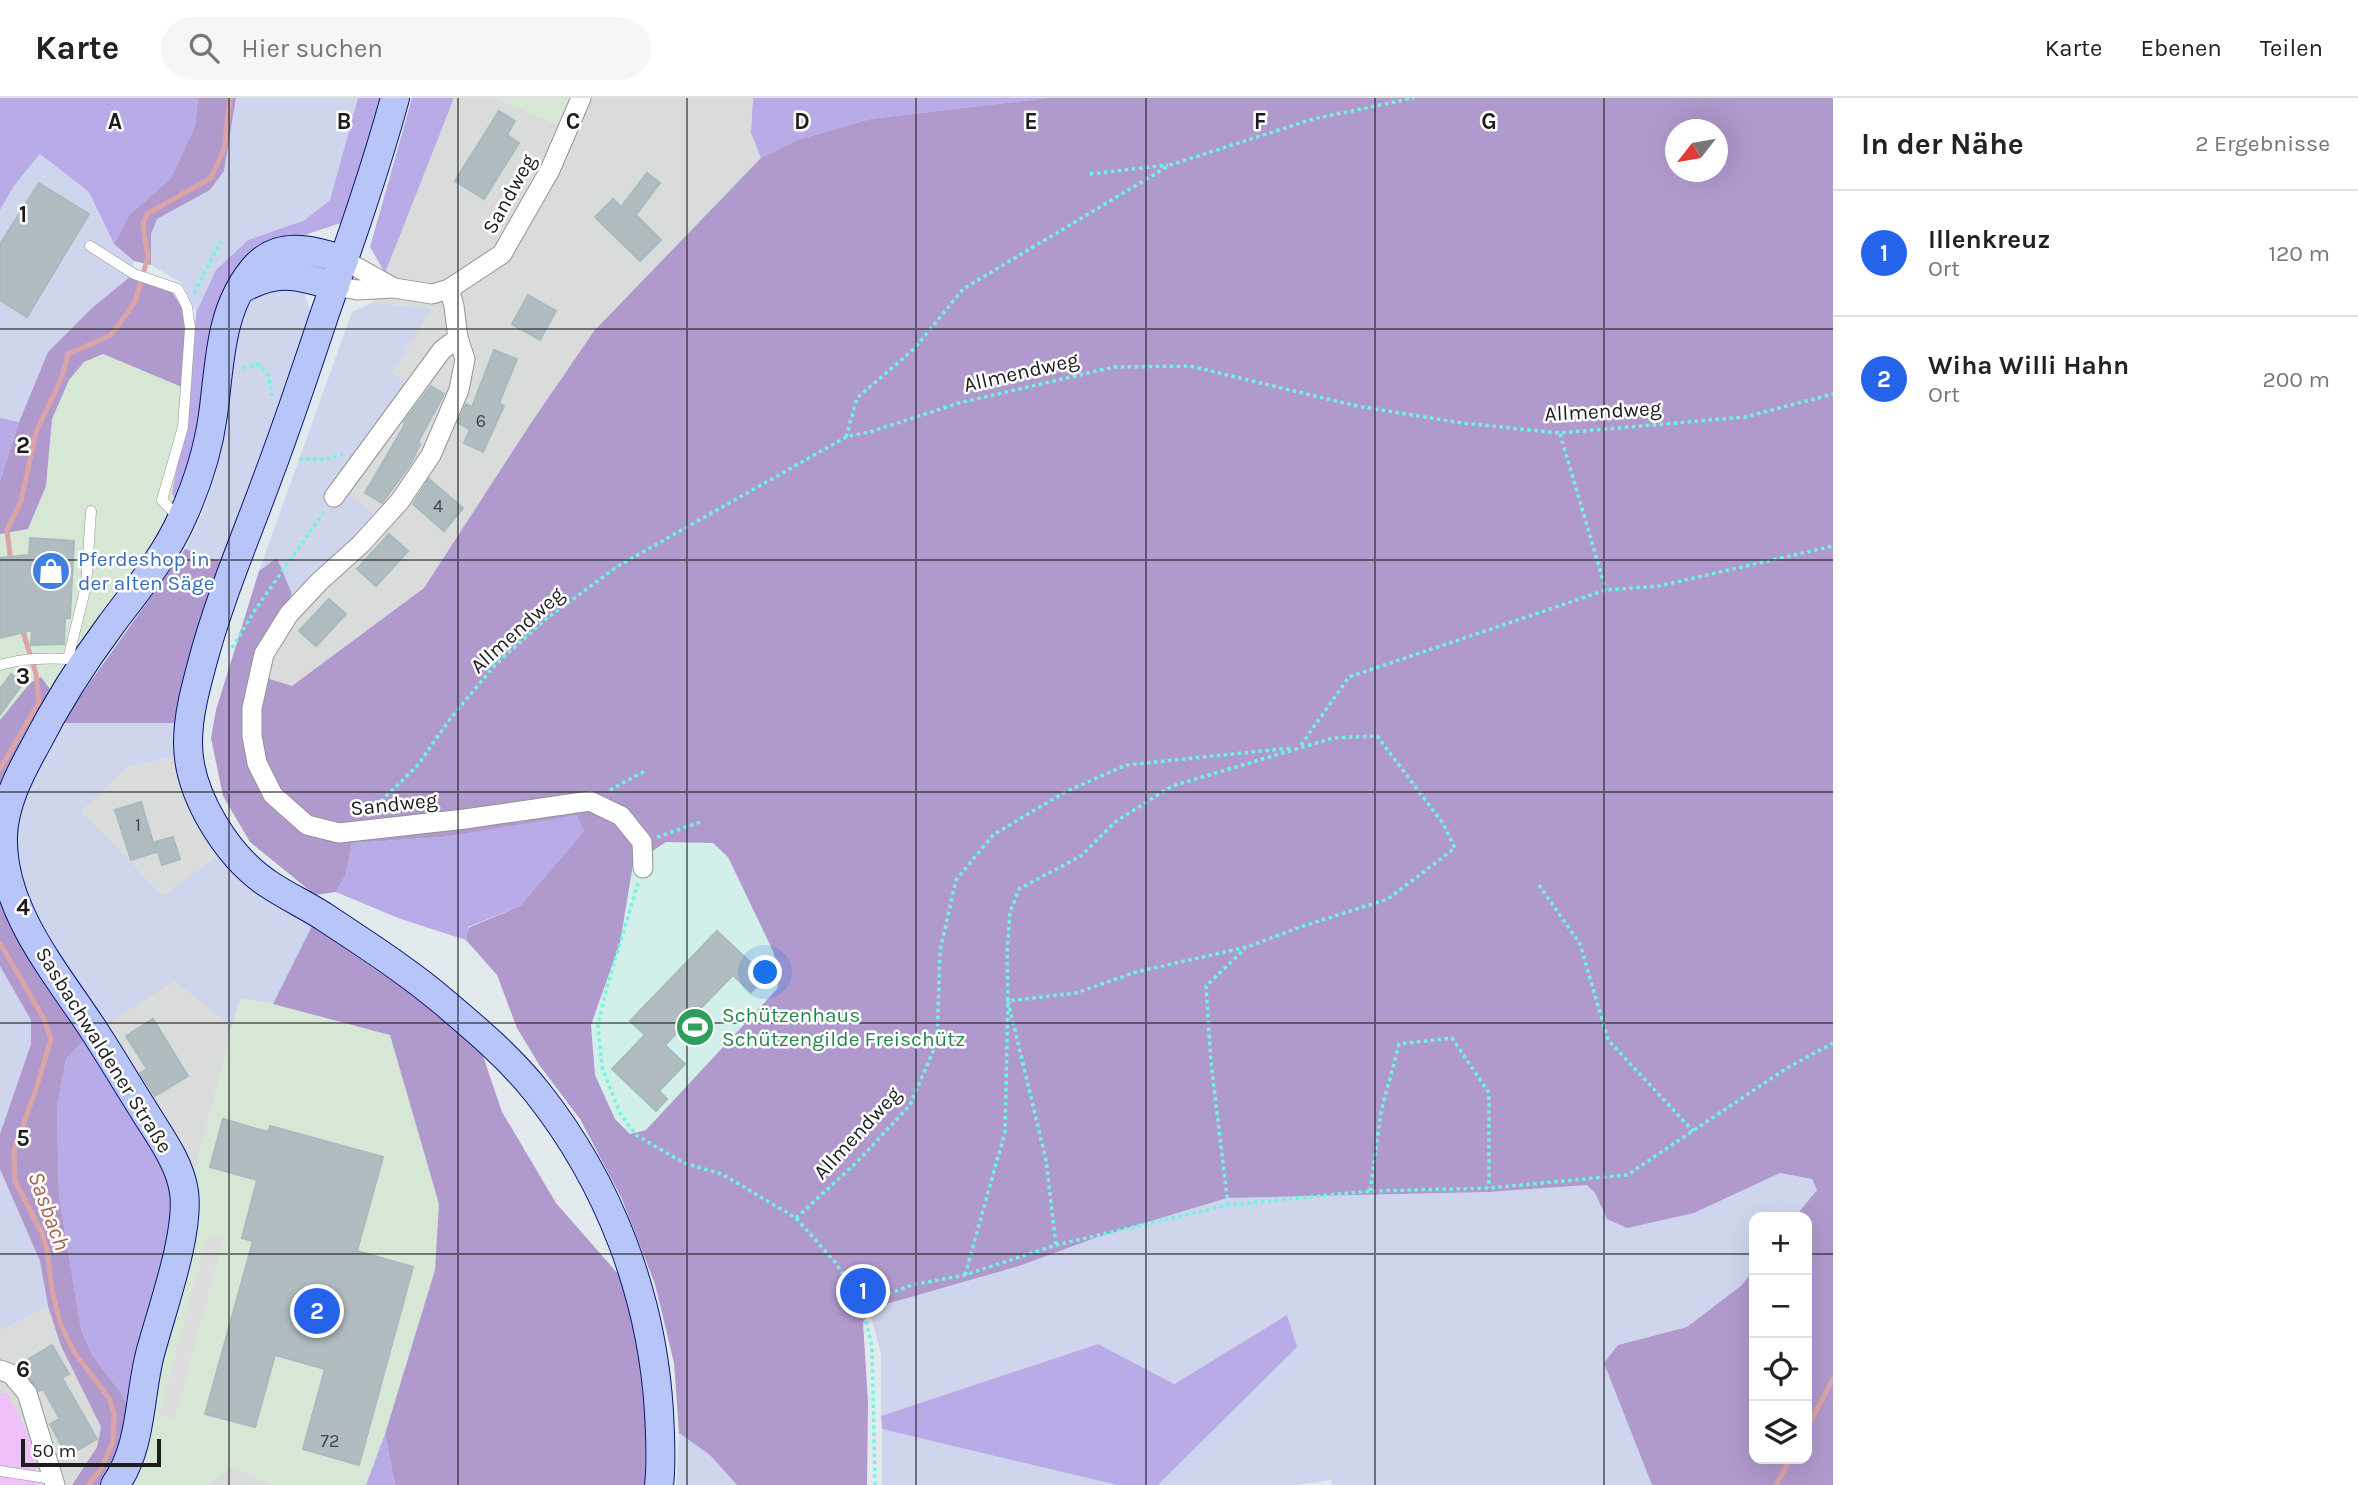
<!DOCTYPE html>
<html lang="de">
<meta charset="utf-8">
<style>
body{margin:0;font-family:Karla,sans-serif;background:#f6f6f6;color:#222}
.controls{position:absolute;right:21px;bottom:21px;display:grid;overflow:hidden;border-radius:14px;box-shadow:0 7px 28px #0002}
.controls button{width:63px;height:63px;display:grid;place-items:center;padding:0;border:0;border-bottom:2px solid #e0e0e0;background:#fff;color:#222;font:35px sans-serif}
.compass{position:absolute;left:1665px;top:21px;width:63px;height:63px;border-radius:50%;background:#fff;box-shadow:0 7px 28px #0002;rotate:239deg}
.scale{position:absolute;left:21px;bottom:18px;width:140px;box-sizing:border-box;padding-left:7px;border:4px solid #1d1d1d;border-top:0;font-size:19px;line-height:24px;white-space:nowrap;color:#1d1d1d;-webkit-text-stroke:5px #fff;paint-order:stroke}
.you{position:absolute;left:766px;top:875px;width:24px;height:24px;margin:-18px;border:5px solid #fff;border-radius:50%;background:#1a73e8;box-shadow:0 0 0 10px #1a73e833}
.badge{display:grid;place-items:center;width:46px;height:46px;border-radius:50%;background:#2563eb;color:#fff;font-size:23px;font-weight:700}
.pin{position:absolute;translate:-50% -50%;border:4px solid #fff;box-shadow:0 2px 7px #0006}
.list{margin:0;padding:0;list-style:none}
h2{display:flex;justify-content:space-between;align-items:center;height:91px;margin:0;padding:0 28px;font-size:30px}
h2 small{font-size:23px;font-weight:400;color:#767676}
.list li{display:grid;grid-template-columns:46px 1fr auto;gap:21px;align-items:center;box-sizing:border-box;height:126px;padding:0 28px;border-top:2px solid #e0e0e0}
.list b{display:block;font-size:26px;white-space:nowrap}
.list p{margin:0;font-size:23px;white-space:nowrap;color:#767676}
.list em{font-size:23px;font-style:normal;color:#767676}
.icon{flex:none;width:38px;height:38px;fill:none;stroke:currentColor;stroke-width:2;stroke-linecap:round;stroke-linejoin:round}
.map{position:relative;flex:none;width:1833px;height:1387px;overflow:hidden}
header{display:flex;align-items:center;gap:42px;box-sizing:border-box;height:98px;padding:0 35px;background:#fff;border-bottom:2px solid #e0e0e0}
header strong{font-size:33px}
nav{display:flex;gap:38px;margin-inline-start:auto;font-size:24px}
.search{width:490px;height:63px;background:#f6f6f6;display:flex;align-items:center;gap:18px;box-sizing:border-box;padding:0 24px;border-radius:38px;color:#767676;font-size:26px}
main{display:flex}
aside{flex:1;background:#fff}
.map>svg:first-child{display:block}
.residential{fill:#dadbdb}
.commercial{fill:#d3efe9}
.industrial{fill:#d7e7d5}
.farmland{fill:#cfd5ed}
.grass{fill:#b9aae8}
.forest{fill:#b099cd;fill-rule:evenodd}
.park{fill:#eec1f8}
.parking{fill:#ddd}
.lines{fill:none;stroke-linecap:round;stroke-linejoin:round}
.stream{stroke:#dba4a6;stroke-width:5}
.building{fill:#b0bcbf;stroke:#a6bbc0;stroke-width:2}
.lane-casing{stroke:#949494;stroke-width:11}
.street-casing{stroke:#949494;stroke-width:21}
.secondary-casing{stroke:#071772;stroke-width:30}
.path{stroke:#6cf7e1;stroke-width:3.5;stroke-dasharray:3.5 3.5;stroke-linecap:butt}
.lane{stroke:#fff;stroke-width:10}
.street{stroke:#fff;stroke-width:19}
.secondary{stroke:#b8c5f8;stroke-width:28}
.grid{fill:none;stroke:#1d1d1d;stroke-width:2;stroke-opacity:0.55}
.labels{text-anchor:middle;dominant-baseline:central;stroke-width:5;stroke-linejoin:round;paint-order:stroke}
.number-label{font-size:18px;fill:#424546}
.street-label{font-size:21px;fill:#1d1d1d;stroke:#fff}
.shop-label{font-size:21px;fill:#366cbe;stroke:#fff;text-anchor:start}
.leisure-label{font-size:21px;fill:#27864d;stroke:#fff;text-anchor:start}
.water-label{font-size:23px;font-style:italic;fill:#ab624c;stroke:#fff}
.grid-label{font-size:23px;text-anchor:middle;font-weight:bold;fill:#1d1d1d;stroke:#fff;stroke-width:5;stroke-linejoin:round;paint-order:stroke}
</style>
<header>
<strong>Karte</strong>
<div class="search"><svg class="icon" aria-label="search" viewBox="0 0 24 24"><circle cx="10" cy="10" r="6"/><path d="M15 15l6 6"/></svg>Hier suchen</div>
<nav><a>Karte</a><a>Ebenen</a><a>Teilen</a></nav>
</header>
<main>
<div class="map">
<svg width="1833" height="1387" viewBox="0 0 1833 1387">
<rect width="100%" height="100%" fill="#e3eaee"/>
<g class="residential">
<polygon points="454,0 496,0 561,29 572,0 753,0 751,35 761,60 594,233 529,328 424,490 292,588 253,577 292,496 378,420 335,384 405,284 392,275 431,210 372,205"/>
<polygon points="178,658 223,754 163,799 81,713 128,669"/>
<polygon points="175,882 232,929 196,1069 174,1085 88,938"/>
<polygon points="48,1208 61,1248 101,1329 97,1349 71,1387 0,1387 0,1233"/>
<polygon points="232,1369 272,1387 206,1387"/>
</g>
<polygon class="commercial" points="666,744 713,745 728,759 772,851 780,874 777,892 646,1032 630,1036 615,1021 595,977 591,927 620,845 633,766"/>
<g class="industrial">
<polygon points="496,0 572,0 561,29"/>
<polygon points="103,256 191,292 172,395 178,411 89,546 50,591 41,579 30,585 0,622 0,436 29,431 46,388 52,322 69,282 84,264"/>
<polygon points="240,899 273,906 390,937 439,1106 435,1172 385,1336 366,1387 272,1387 232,1369 206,1387 105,1387 174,1085 196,1069"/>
</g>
<g class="farmland">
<polygon points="236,0 358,0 330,102 305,122 248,142 216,172 196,215 182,185 151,167 151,136 157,121 210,92 224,73"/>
<polygon points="40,56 89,94 114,146 134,163 131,178 92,210 48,254 19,324 0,320 0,112 13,89"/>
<polygon points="295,186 304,195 311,215 222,464 185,451 202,416 216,375 227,325 232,241 242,210 257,193"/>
<polygon points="372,205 432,210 392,275 406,284 335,383 378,420 292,496 277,460 259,473 352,214"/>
<polygon points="60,625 177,625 178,658 128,669 81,713 163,798 223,754 255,787 312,828 273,906 240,900 232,929 175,883 101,930 39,832 18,769 18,729 30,684"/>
<polygon points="0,868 31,922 31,946 0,1036"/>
<polygon points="0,1068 40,1163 48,1208 0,1233"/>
<polygon points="1780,1075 1812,1081 1817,1092 1795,1119 1754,1119 1754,1171 1742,1187 1687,1229 1618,1247 1605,1265 1652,1387 1332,1387 1331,1382 1297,1387 1158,1387 1296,1249 1286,1218 1173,1286 1098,1246 881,1318 881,1256 870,1215 876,1208 1019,1168 1095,1140 1227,1100 1489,1094 1587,1087 1595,1095 1607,1121 1694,1115"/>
<polygon points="882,1331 1117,1387 882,1387"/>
<polygon points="679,1335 710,1357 737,1387 676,1387"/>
</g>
<g class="grass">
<polygon points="0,0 198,0 195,28 171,80 129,117 114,146 89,94 40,56 13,89 0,112"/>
<polygon points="358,0 383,0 371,48 341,125 268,149 203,332 178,411 172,395 191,292 196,215 216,172 248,142 305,122 330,102"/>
<polygon points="412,0 454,0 385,175 370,149"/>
<polygon points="753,0 1047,0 870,21 797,42 761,60 751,35"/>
<polygon points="0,320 19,324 0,383"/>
<polygon points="577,716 584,733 520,808 468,829 466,842 398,820 336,794 346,776 352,745 444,739"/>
<polygon points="88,938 174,1085 176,1128 130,1311 121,1295 92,1257 81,1231 59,1098 57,1009 66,961"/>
<polygon points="1287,1217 1297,1249 1158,1387 1117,1387 882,1331 881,1318 1098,1246 1174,1286"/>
<polygon points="385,1336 395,1387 366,1387"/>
</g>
<g class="forest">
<polygon points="198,0 236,0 224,73 210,92 157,121 151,136 151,167 134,163 114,146 129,117 171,80 195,28"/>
<path d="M1047,0H1833V1387H1652L1604,1265L1618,1247L1687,1229L1742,1187L1754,1171V1361H1807V1119H1795L1817,1092L1812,1081L1780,1075L1694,1115L1627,1130L1607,1121L1595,1095L1587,1087L1489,1094L1227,1100L1095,1140L1019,1168L876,1209L863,1224L868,1304L867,1387H737L710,1357L679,1335L674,1265L655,1186L622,1101L580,1021L540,968L517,930L497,877L466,842L468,830L520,808L584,733L577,717L444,739L352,745L346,776L336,794L315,797L250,744L223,698L211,640L216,612L259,473L277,460L292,496L253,576L292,588L424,490L529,328L594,233L761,60L797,42L870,21ZM1675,32H1717V74H1675ZM666,744L713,745L728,759L772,851L780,874L777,891L646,1032L630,1036L615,1021L595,977L591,927L620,845L633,766Z"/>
<polygon points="131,178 172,194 186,215 182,289 103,256 84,264 69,282 52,321 46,388 28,431 0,436 0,383 19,324 48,254 92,210"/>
<polygon points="185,451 222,464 185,573 177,625 61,625"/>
<polygon points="41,579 50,591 3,688 0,704 0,622 30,585"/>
<polygon points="0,790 88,938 66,961 57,1009 59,1098 81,1231 92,1257 121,1295 130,1311 121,1356 105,1387 72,1387 97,1349 101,1329 61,1248 48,1208 40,1163 0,1071 0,1036 31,946 31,922 0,868"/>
<polygon points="312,828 439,915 483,958 502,1014 556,1105 619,1177 639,1248 645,1313 646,1387 395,1387 385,1336 435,1172 439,1106 390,937 273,906"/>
</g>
<polygon class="park" points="0,1295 7,1295 27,1334 41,1387 0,1387"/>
<polygon class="parking" points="208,1135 224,1139 175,1321 159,1316"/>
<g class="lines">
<g class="stream">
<polyline points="11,465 7,432 21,403 36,334 62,279 68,256 111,237 135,204 148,159 143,126 147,116 211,80 224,51 230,0"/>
<polyline points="0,671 39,604 36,576 22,530"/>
<polyline points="0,845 44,921 51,941 36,991 14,1053 15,1083 42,1135 47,1151 52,1192 60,1225 74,1254 109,1300 114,1316 113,1344 101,1371 88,1387"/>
<polyline points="1807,1330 1833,1281"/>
<polyline points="1776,1387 1790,1361"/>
</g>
</g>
<g class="building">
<polygon points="499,13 515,23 507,37 519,45 484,101 455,83"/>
<polygon points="647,75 660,85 636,117 661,142 640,163 595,119 613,101 621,109"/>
<polygon points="39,85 89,116 27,219 0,202 0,146"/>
<polygon points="528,197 556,213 540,242 512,226"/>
<polygon points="494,252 517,261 499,305 504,308 483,354 464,345 470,331 458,325 466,306 472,309"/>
<polygon points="431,288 444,296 418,344 420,346 411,365 382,405 365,395 404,328 404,324"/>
<polygon points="429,381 463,410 444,433 413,406"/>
<polygon points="389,436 408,453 376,488 357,471"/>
<polygon points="30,440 74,443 70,520 65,520 64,546 31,547 32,532 0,540 0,460 29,457"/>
<polygon points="329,501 346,516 316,548 299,533"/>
<polygon points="11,576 23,585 0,617 0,591"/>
<polygon points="141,704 156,754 131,762 115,712"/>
<polygon points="173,739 180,761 162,767 155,744"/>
<polygon points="717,833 766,879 751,894 733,877 665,947 685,966 659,993 667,1001 656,1013 612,971 645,937 630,923"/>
<polygon points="153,921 188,978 155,998 140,975 147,971 126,938"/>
<polygon points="223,1021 268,1034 270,1028 383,1059 357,1153 413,1169 359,1367 303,1351 325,1271 275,1257 255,1329 205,1316 253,1143 242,1140 257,1082 210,1069"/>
<polygon points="52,1247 69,1276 62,1280 97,1341 67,1358 50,1326 60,1321 43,1291 39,1293 19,1267"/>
</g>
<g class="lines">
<defs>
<g id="lane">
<polyline points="90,148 134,176 178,191 187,209 190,230 183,329 162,402 178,419"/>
<polyline points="68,561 86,488 91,413"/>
<path d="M0,567C24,560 47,560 72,561"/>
<polyline points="0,1373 53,1381"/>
</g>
<g id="street">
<polyline points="344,162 394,190 432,196 449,191 502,156 550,72 581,0"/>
<polyline points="335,188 357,192 393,190"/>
<polyline points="449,191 454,208 458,240 465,261 459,292 431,357 400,403 361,446 319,484 289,516 264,556 252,610 252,638 257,665 273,697 307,727 339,735 465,721 590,703 621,718 642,744 643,770"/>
<polyline points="334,399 442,252 458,240"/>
<polyline points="0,1272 11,1276 27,1295 55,1387"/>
</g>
<g id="secondary">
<path d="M395,0C375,73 350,144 325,215C307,269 289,323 269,376C246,439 219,501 202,566C195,592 188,618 188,645C188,697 228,760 270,787C288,799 308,808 326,820C365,846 409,874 445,905C477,932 511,961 537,994C610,1086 652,1198 659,1314C660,1338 662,1363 659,1387"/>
<path d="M241,191C278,171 296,177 335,188"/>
<path d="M115,1387C142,1350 139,1298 150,1256C161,1214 190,1135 184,1094C180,1064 158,1036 143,1011C126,984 110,957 93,931C55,873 1,811 3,738C4,707 19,677 34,650C56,607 81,567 110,528C135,494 165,459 182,420C197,387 208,353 213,317C220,267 219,214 252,173C277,141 311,152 344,162"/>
</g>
</defs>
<use href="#lane" class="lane-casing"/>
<use href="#street" class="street-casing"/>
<use href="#secondary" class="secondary-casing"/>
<g class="path">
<polyline points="1090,76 1168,67"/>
<polyline points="194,195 221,143"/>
<polyline points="243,270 257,266 269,278 272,298"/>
<polyline points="1560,336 1606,492"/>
<polyline points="846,339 857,300 914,251 963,191 1170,67 1313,21 1414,0"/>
<polyline points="299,361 328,361 343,356"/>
<polyline points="232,550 255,512 323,415"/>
<polyline points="1301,647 1349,579 1606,492 1659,488 1833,448"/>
<polyline points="610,692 645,673"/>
<polyline points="371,713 417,668 450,621 495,567 546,521 618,468 846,339 873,333 959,305 1114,269 1190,268 1357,308 1462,325 1559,335 1745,319 1833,296"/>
<polyline points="657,739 701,724"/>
<polyline points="638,785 607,889 598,927 602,969 620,1015 636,1037 684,1065 722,1076 796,1120 835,1164 862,1206 872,1249 875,1387"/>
<polyline points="1539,787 1580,846 1608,942 1693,1033"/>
<polyline points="1370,1093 1381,1014 1399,946 1452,940 1489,995 1489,1090"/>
<polyline points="1228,1107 1211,964 1206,888 1245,851"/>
<polyline points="796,1120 857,1064 910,1007 937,944 940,853 956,782 993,737 1065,694 1126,667 1291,650"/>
<polyline points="965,1177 1005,1034 1008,903 1007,856 1010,814 1019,791 1081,758 1115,724 1172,688 1333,640 1377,638 1442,724 1455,750 1388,801 1303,828 1247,849 1136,874 1076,895 1008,903 1046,1062 1056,1147"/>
<polyline points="862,1206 912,1187 965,1177 1056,1147 1228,1107 1370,1093 1489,1090 1627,1077 1787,970 1833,945"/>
</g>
<use href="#lane" class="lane"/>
<use href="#street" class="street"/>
<use href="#secondary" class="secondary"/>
</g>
<path class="grid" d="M229,0V1387M458,0V1387M687,0V1387M916,0V1387M1146,0V1387M1375,0V1387M1604,0V1387M0,231H1833M0,462H1833M0,694H1833M0,925H1833M0,1156H1754M1807,1156H1833"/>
<defs>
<symbol id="shop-disc" viewBox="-11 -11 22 22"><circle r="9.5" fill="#3f7fe0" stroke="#fff"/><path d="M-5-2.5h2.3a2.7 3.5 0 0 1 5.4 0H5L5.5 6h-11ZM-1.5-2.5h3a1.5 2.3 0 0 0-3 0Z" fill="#fff"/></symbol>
<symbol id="stadium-disc" viewBox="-11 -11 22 22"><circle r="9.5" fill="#2e9e5b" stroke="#fff"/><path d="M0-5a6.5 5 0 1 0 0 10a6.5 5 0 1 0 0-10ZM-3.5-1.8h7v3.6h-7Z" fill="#fff"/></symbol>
</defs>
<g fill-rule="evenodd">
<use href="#shop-disc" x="29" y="451" width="44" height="44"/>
<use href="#stadium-disc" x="673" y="907" width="44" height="44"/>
</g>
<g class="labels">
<g class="number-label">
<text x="481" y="323">6</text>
<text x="438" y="408">4</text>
<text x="138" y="727">1</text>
<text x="330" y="1343">72</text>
</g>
<g class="street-label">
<text transform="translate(509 96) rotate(-61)">Sandweg</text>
<text transform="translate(1021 274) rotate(-13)">Allmendweg</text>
<text transform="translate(1603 313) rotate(-3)">Allmendweg</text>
<text transform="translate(517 532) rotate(-42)">Allmendweg</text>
<text transform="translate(394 706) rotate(-6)">Sandweg</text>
<text transform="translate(104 952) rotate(58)">Sasbachwaldener Straße</text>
<text transform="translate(857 1035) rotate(-47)">Allmendweg</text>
</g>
<g class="shop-label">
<text x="78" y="461">Pferdeshop in<tspan x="78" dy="24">der alten Säge</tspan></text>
</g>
<g class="leisure-label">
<text x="722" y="917">Schützenhaus<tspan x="722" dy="24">Schützengilde Freischütz</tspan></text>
</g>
<g class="water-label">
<text transform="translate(49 1113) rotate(70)">Sasbach</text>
</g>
</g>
<g class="grid-label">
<text x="115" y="31">A</text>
<text x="344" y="31">B</text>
<text x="573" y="31">C</text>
<text x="802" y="31">D</text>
<text x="1031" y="31">E</text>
<text x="1260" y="31">F</text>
<text x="1489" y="31">G</text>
<text x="23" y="124">1</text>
<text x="23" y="355">2</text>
<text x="23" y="586">3</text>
<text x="23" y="817">4</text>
<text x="23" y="1048">5</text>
<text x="23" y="1279">6</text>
</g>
</svg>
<div class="controls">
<button>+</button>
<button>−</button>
<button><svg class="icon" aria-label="locate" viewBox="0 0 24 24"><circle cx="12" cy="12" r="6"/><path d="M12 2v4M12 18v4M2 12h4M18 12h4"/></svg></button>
<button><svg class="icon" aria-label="layers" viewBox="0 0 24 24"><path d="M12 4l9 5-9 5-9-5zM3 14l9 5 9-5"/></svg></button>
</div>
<svg class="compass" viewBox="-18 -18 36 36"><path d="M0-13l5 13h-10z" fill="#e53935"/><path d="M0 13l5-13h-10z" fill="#767676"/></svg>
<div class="scale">50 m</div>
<div class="you"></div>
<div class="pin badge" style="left:863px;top:1193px">1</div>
<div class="pin badge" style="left:317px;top:1213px">2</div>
</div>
<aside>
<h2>In der Nähe<small>2 Ergebnisse</small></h2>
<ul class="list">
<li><span class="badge">1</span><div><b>Illenkreuz</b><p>Ort</p></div><em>120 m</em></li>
<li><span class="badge">2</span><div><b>Wiha Willi Hahn</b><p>Ort</p></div><em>200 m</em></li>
</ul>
</aside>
</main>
